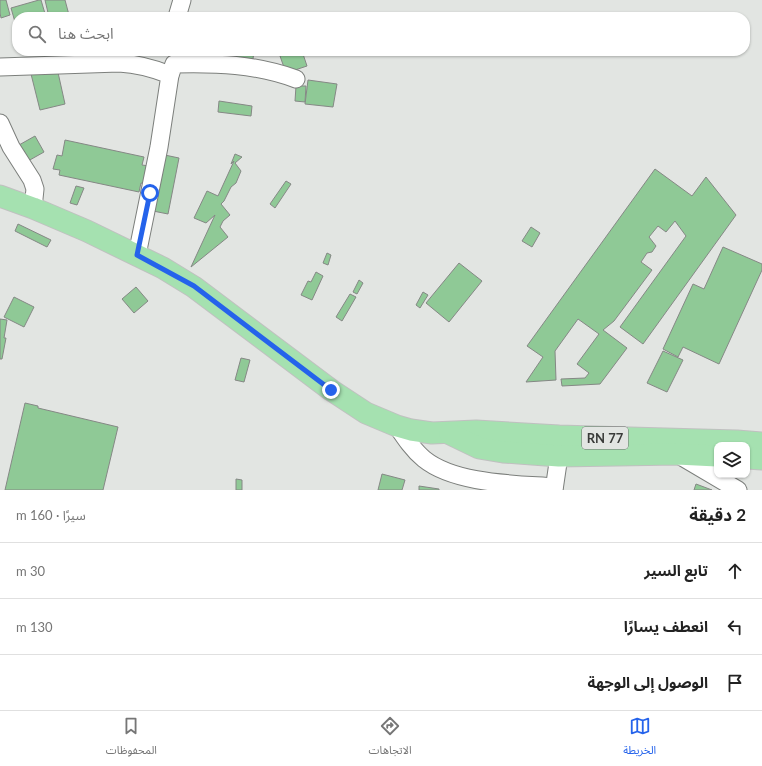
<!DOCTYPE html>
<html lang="ar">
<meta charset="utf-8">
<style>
body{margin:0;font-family:Lato,"Noto Sans Arabic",sans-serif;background:#f2f2f2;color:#222;direction:rtl}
.controls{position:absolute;right:12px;bottom:12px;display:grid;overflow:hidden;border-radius:8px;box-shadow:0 1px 3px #0004}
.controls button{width:36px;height:36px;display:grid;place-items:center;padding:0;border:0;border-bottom:1px solid #e0e0e0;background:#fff;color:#222;font:20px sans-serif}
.stop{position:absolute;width:12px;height:12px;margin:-9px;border:3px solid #2563eb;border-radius:50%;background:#fff}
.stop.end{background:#2563eb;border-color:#fff;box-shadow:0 1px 4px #0008}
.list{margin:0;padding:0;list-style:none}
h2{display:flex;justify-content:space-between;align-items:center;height:52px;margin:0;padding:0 16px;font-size:17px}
h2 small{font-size:13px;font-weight:400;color:#767676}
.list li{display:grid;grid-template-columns:26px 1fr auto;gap:12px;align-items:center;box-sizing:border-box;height:56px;padding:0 16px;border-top:1px solid #e0e0e0}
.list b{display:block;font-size:15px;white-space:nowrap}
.list em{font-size:13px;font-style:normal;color:#767676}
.icon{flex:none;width:22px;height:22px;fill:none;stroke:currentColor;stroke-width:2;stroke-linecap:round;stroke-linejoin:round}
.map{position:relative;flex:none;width:762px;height:490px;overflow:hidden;direction:ltr}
.search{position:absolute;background:#fff;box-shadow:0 1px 3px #0004;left:12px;right:12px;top:12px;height:44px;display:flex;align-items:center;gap:10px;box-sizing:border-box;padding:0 14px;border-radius:16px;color:#767676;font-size:15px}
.sheet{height:220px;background:#fff}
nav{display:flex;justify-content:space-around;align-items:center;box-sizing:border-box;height:56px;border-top:1px solid #e0e0e0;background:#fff;font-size:11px;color:#767676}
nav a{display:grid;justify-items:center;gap:2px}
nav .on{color:#2563eb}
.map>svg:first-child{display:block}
.building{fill:#8fc996;stroke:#858885}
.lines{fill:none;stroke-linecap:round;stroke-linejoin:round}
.minor-casing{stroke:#7c7f7c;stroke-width:19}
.major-casing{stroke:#c0c0c0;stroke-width:23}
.minor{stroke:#fff;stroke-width:17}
.major{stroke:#a5e1b0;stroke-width:21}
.route{stroke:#2563eb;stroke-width:5}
.labels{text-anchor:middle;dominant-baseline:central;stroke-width:3;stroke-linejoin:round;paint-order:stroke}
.shield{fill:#e2e5e2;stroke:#6c6e6c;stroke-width:1}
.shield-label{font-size:13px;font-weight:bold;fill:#393b39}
</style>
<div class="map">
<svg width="762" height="490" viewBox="0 0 762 490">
<rect width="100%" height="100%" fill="#e2e5e2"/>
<g class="building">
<polygon points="0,0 6,0 10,15 1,18 0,13"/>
<polygon points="39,0 41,0 46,17 17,17 17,29 11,8"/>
<polygon points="45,0 65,0 69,15 60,17 49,17"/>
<polygon points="202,51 225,51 224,53"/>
<polygon points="227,51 254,51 253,59 226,57"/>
<polygon points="295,51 302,51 307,66 286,73 280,56"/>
<polygon points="57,68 65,104 40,110 31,74"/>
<polygon points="308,80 337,84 333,107 305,104"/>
<polygon points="296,86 306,86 305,102 295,101"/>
<polygon points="219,101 252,106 251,116 218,112"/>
<polygon points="35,136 44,152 28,161 19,145"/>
<polygon points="65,140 144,157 142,165 149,166 145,184 141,183 139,192 59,175 60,170 53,169 57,155 62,156"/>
<polygon points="160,154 179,158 168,214 148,210"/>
<polygon points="235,154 242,157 235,163 241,171 236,183 231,187 224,201 221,204 230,215 223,221 220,227 228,237 191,267 215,215 206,223 194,218 207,191 218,196 234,161 231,164"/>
<polygon points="655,169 692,196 706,177 736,215 643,344 620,327 686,236 675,221 666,232 658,226 649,237 656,246 652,252 647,253 641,262 652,270 614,321 603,330 627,348 600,384 562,386 561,379 585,378 589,373 577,364 599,334 578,319 555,351 556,380 526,382 543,357 527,346"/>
<polygon points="286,181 291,184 275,208 270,204"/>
<polygon points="76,186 84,188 77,205 70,203"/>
<polygon points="18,224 51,240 47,247 15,231"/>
<polygon points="531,227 540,233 532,247 522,241"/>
<polygon points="723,247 762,264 762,270 719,364 683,347 678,357 663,349 693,284 704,289"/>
<polygon points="327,253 331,255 328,265 323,263"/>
<polygon points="459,263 482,281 449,322 426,303"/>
<polygon points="316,272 323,276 312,300 301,295 308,281 311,282"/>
<polygon points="359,280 363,283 357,294 353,292"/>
<polygon points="136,287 148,301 134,313 122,299"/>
<polygon points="423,292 428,295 420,308 416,305"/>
<polygon points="350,294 356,297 342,321 336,317"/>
<polygon points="14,297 34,307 24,327 4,317"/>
<polygon points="0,319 7,320 4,338 6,338 2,359 0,359"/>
<polygon points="663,351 683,360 667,392 647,383"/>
<polygon points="241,358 250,360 244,382 235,380"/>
<polygon points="25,403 38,406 38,408 118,427 103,490 5,490"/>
<polygon points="382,474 405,480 402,490 378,490"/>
<polygon points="236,479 242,480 242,490 236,490"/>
<polygon points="696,484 712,490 694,490"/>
<polygon points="419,486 439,489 439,490 419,490"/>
</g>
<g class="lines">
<defs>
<g id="minor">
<polyline points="177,17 182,0"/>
<path d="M0,67L119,63C137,64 153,68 170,75L159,147L137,255"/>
<path d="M170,75L174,64C217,63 255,64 296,79"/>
<polyline points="0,123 11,147 32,180 35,189 33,208"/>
<path d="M397,426C405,438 413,450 424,459C455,484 515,484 554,487"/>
<polyline points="677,454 738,490"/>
<polyline points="554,490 559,456"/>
</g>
<g id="major">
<polyline points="0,196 33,208 87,231 163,268 194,287 331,390 366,413 397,426 411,430 432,433 476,431 559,436 737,441 762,443"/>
<polyline points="450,434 479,448 503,452 532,454 559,456 677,454 717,456"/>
<polyline points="747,458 762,459"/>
</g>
</defs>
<use href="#minor" class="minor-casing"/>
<use href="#major" class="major-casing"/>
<use href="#minor" class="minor"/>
<use href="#major" class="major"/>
</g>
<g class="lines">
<polyline class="route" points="150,193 137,255 194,286 331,390"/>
</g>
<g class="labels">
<rect class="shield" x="582" y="427" width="46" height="22" rx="3"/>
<g class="shield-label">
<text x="605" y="438">RN 77</text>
</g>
</g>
</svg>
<div class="controls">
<button><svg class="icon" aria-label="layers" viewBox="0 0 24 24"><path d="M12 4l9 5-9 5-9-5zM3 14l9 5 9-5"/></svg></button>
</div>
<div class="stop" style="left:150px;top:193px"></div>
<div class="stop end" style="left:331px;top:390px"></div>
<div class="search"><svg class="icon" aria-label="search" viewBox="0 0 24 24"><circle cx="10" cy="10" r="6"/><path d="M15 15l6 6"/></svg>ابحث هنا</div>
</div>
<section class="sheet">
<h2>2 دقيقة<small>سيرًا · 160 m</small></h2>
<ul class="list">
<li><svg class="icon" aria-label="ahead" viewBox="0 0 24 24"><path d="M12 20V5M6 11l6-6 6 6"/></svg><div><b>تابع السير</b></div><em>30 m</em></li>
<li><svg class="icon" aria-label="left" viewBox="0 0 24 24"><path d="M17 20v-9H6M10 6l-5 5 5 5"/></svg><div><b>انعطف يسارًا</b></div><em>130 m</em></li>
<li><svg class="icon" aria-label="arrive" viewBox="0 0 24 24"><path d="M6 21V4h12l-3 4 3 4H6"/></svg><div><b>الوصول إلى الوجهة</b></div></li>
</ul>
</section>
<nav>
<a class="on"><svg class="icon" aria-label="map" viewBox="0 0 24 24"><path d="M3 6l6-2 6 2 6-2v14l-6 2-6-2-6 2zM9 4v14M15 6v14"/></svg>الخريطة</a>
<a><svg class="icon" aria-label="directions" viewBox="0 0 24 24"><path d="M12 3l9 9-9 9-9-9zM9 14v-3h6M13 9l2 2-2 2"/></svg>الاتجاهات</a>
<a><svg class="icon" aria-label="saved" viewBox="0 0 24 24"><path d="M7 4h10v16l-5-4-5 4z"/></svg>المحفوظات</a>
</nav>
